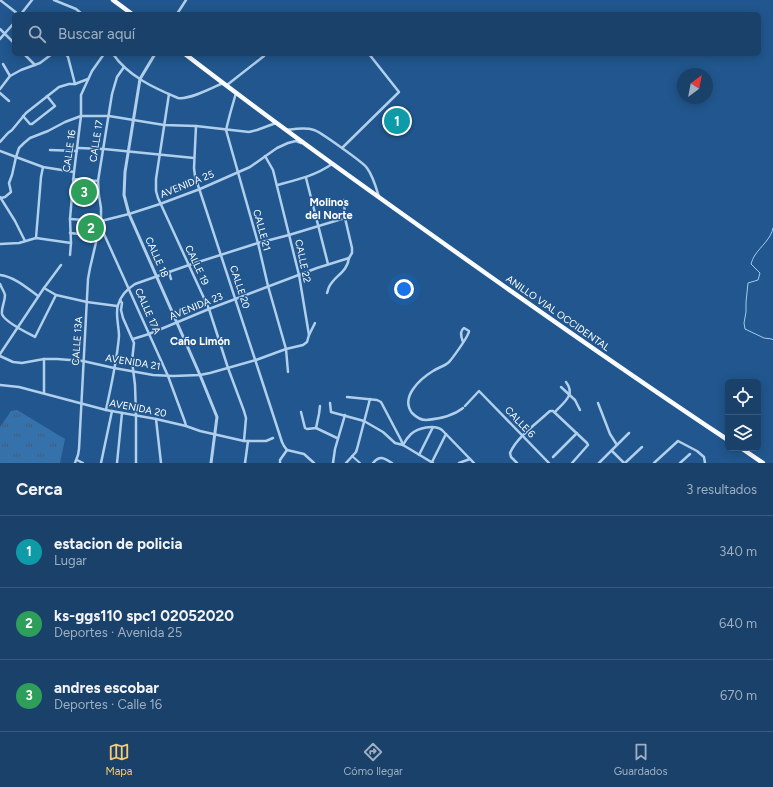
<!DOCTYPE html>
<html lang="es">
<meta charset="utf-8">
<style>
body{margin:0;font-family:Figtree,sans-serif;background:#264c72;color:#f1f3f6}
.controls{position:absolute;right:12px;bottom:12px;display:grid;overflow:hidden;border-radius:6px;box-shadow:0 2px 10px #0003}
.controls button{width:36px;height:36px;display:grid;place-items:center;padding:0;border:0;border-bottom:1px solid #375a7e;background:#19416a;color:#f1f3f6;font:20px sans-serif}
.compass{position:absolute;left:677px;top:68px;width:36px;height:36px;border-radius:50%;background:#19416a;box-shadow:0 2px 10px #0003;rotate:32deg}
.you{position:absolute;left:404px;top:289px;width:14px;height:14px;margin:-10px;border:3px solid #fff;border-radius:50%;background:#1a73e8;box-shadow:0 0 0 6px #1a73e833}
.badge{display:grid;place-items:center;width:26px;height:26px;border-radius:50%;background:#f8ca72;color:#fff;font-size:13px;font-weight:700}
.pin{position:absolute;translate:-50% -50%;border:2px solid #fff;box-shadow:0 1px 4px #0006}
.list{margin:0;padding:0;list-style:none}
h2{display:flex;justify-content:space-between;align-items:center;height:52px;margin:0;padding:0 16px;font-size:17px}
h2 small{font-size:13px;font-weight:400;color:#9fafc1}
.list li{display:grid;grid-template-columns:26px 1fr auto;gap:12px;align-items:center;box-sizing:border-box;height:72px;padding:0 16px;border-top:1px solid #375a7e}
.list b{display:block;font-size:15px;white-space:nowrap}
.list p{margin:0;font-size:13px;white-space:nowrap;color:#9fafc1}
.list em{font-size:13px;font-style:normal;color:#9fafc1}
.icon{flex:none;width:22px;height:22px;fill:none;stroke:currentColor;stroke-width:2;stroke-linecap:round;stroke-linejoin:round}
.map{position:relative;flex:none;width:773px;height:463px;overflow:hidden}
.search{position:absolute;background:#19416a;box-shadow:0 2px 10px #0003;left:12px;right:12px;top:12px;height:44px;display:flex;align-items:center;gap:10px;box-sizing:border-box;padding:0 14px;border-radius:6px;color:#9fafc1;font-size:15px}
.sheet{height:268px;background:#19416a}
nav{display:flex;justify-content:space-around;align-items:center;box-sizing:border-box;height:56px;border-top:1px solid #375a7e;background:#19416a;font-size:11px;color:#9fafc1}
nav a{display:grid;justify-items:center;gap:2px}
nav .on{color:#f8ca72}
.map>svg:first-child{display:block}
.grass{fill:url(#grass-tufts)}
.pitch{fill:#3572ab}
.lines{fill:none;stroke-linecap:round;stroke-linejoin:round}
.stream{stroke:#a4caed;stroke-width:1}
.pedestrian{stroke:#b0cfec;stroke-width:2}
.minor{stroke:#b0cfec;stroke-width:2.5}
.tertiary{stroke:#b0cfec;stroke-width:3}
.trunk{stroke:#fafcff;stroke-width:4.5}
.labels{text-anchor:middle;dominant-baseline:central;stroke-width:3;stroke-linejoin:round;paint-order:stroke}
.street-label{font-size:10px;fill:#fff;stroke:#21578e}
.neighbourhood-label{font-size:11px;font-weight:bold;fill:#fff;stroke:#21578e}
</style>
<div class="map">
<svg width="773" height="463" viewBox="0 0 773 463">
<defs>
<pattern id="grass-tufts" width="24" height="20" patternUnits="userSpaceOnUse"><rect width="24" height="20" fill="#3572ab"/><path d="M3 7l-1-3M5 7V3M7 7l1-3M15 17l-1-3M17 17v-4M19 17l1-3" fill="none" stroke="#425d77"/></pattern>
</defs>
<rect width="100%" height="100%" fill="#21578e"/>
<polygon class="grass" points="17,410 65,439 60,463 0,463 0,427 11,411"/>
<polygon class="pitch" points="77,181 94,182 92,204 75,202"/>
<g class="lines">
<path class="stream" d="M773,228C771,239 761,246 755,255C753,258 752,261 751,264L760,273L758,280L748,283L746,302V312L744,323L745,329L764,338L772,339L773,340"/>
<polyline class="pedestrian" points="352,456 360,463"/>
<g class="minor">
<polyline points="0,0 18,14"/>
<polyline points="54,0 76,9 82,14"/>
<polyline points="21,14 32,0"/>
<polyline points="177,14 186,0"/>
<polyline points="0,29 14,43"/>
<polyline points="0,39 14,23"/>
<polyline points="24,54 35,65"/>
<polyline points="66,54 68,57 75,84"/>
<path d="M113,54C128,76 154,88 178,98C189,100 212,88 223,83"/>
<polyline points="3,64 10,76"/>
<polyline points="227,85 264,56"/>
<polyline points="0,89 10,76 21,70 40,63 52,54"/>
<polyline points="0,93 9,101"/>
<polyline points="236,93 230,114 226,130 258,243 268,286 286,349 288,372"/>
<polyline points="169,94 156,179 156,191 158,198 209,309 228,368 244,411 246,418 244,441"/>
<polyline points="23,116 30,124 32,124 55,106 47,96"/>
<polyline points="196,126 194,168 195,176 282,442 284,446 287,450"/>
<path d="M286,130C295,129 305,127 314,130C319,131 364,163 367,168C373,176 376,187 379,197"/>
<polyline points="0,142 8,133 12,130 26,113 59,87 69,84 75,84 88,79"/>
<polyline points="78,148 104,149 194,158"/>
<polyline points="342,148 399,92 369,54"/>
<polyline points="50,150 77,151"/>
<polyline points="0,151 16,157 43,167 74,172"/>
<polyline points="306,178 328,264"/>
<polyline points="73,179 98,181"/>
<path d="M277,185C296,180 315,176 332,164"/>
<polyline points="0,197 15,221 25,241"/>
<polyline points="1,198 5,197 11,192 9,183 12,175 16,157 19,148 24,143 30,138 48,131 65,122 81,116 109,116 164,125 196,126 249,132 257,130 276,123"/>
<polyline points="70,219 101,221 129,214 160,204 200,189 250,167 277,148 288,143 296,141 301,143"/>
<polyline points="100,227 104,234 168,376 185,422 186,426"/>
<polyline points="70,233 97,236"/>
<polyline points="36,238 41,177 43,167"/>
<polyline points="0,244 19,243 36,238 71,243"/>
<polyline points="70,255 71,243 70,219 74,172 81,116 81,95 92,71 104,54"/>
<polyline points="169,272 171,279"/>
<path d="M0,275C15,277 27,288 38,296"/>
<path d="M0,284C1,287 4,291 5,295C5,302 1,308 2,314C4,322 28,333 35,337L56,295"/>
<polyline points="44,288 56,295 87,302 117,306"/>
<path d="M327,293C328,291 328,289 329,287C335,275 347,273 349,258"/>
<polyline points="120,300 122,303 121,310 123,318 134,343 132,361 135,385 136,415 136,463"/>
<polyline points="309,335 315,323"/>
<polyline points="133,339 149,334 209,309 317,268 349,258 352,253 352,248 345,218 344,200"/>
<polyline points="0,354 44,288 61,265"/>
<polyline points="0,356 13,362 22,363 44,359 57,359 83,361 114,368 153,375 173,376 200,375 210,373 256,360 286,349 303,345 307,342 309,335 299,275 273,170 265,156"/>
<polyline points="44,359 44,393"/>
<polyline points="0,385 19,387 106,410 156,419 186,426 200,431 244,441 266,441 273,438"/>
<polyline points="561,387 575,400 580,410"/>
<polyline points="347,397 377,400 381,402 401,440 403,445"/>
<polyline points="330,403 331,412 364,421 383,432 395,443 403,445 433,463"/>
<polyline points="598,403 610,434 617,445"/>
<polyline points="465,406 479,391 549,463"/>
<path d="M463,408C453,416 439,419 426,420C420,420 416,417 412,413C400,397 420,379 433,371C437,368 445,366 449,362C452,359 467,338 468,334C469,333 469,332 469,331L464,328C459,331 461,337 463,342"/>
<path d="M106,410C111,386 117,361 119,336C119,326 115,314 118,305C121,295 127,289 135,284L189,265L258,243L289,235L345,218"/>
<polyline points="301,412 305,428 307,429 316,428 337,438"/>
<path d="M555,412C564,402 576,395 566,382"/>
<polyline points="156,419 161,463"/>
<polyline points="316,428 319,414 320,406"/>
<path d="M403,445C405,441 408,437 411,434C418,428 434,424 442,430L474,463"/>
<polyline points="287,450 304,454 314,463"/>
<polyline points="612,451 624,463"/>
<polyline points="419,455 433,427"/>
<polyline points="553,457 577,433"/>
<polyline points="77,460 83,463"/>
<polyline points="432,462 446,434"/>
<polyline points="75,463 78,455 79,449 88,279 90,268 101,221 101,208 99,196 98,181 112,94 117,77 124,67"/>
<polyline points="101,463 112,411"/>
<polyline points="117,463 122,413"/>
<polyline points="245,463 246,456 248,441"/>
<polyline points="280,463 280,460 287,450"/>
<polyline points="333,463 335,449 345,415"/>
<polyline points="346,463 356,452 357,449 370,399"/>
<path d="M373,463C380,455 384,458 392,463"/>
<polyline points="459,463 470,459"/>
<path d="M517,463L511,457L510,453C517,437 537,423 550,411H553L587,443L588,445L572,463"/>
<polyline points="599,463 629,433"/>
<polyline points="625,463 642,447"/>
<polyline points="654,463 678,441 697,451 704,457 705,463"/>
<polyline points="680,463 690,454"/>
</g>
<polyline class="tertiary" points="155,54 140,79 125,172 124,195 129,214 200,375 217,417 211,463"/>
<g class="trunk">
<polyline points="113,0 132,14"/>
<path d="M185,54C285,131 388,204 491,277C569,332 648,387 728,440"/>
<polyline points="741,448 763,463"/>
</g>
</g>
<g class="labels">
<g class="street-label">
<text transform="translate(96 141) rotate(-81)">CALLE 17</text>
<text transform="translate(69 151) rotate(-82)">CALLE 16</text>
<text transform="translate(187 184) rotate(-22)">AVENIDA 25</text>
<text transform="translate(262 230) rotate(75)">CALLE 21</text>
<text transform="translate(157 257) rotate(66)">CALLE 18</text>
<text transform="translate(303 261) rotate(78)">CALLE 22</text>
<text transform="translate(197 265) rotate(65)">CALLE 19</text>
<text transform="translate(240 287) rotate(72)">CALLE 20</text>
<text transform="translate(196 306) rotate(-22)">AVENIDA 23</text>
<text transform="translate(148 311) rotate(66)">CALLE 17A</text>
<text transform="translate(558 313) rotate(35)">ANILLO VIAL OCCIDENTAL</text>
<text transform="translate(77 341) rotate(-86)">CALLE 13A</text>
<text transform="translate(133 362) rotate(9)">AVENIDA 21</text>
<text transform="translate(138 408) rotate(11)">AVENIDA 20</text>
<text transform="translate(520 422) rotate(46)">CALLE 6</text>
</g>
<g class="neighbourhood-label">
<text x="329" y="202">Molinos<tspan x="329" dy="13">del Norte</tspan></text>
<text x="200" y="341">Caño Limón</text>
</g>
</g>
</svg>
<div class="controls">
<button><svg class="icon" aria-label="locate" viewBox="0 0 24 24"><circle cx="12" cy="12" r="6"/><path d="M12 2v4M12 18v4M2 12h4M18 12h4"/></svg></button>
<button><svg class="icon" aria-label="layers" viewBox="0 0 24 24"><path d="M12 4l9 5-9 5-9-5zM3 14l9 5 9-5"/></svg></button>
</div>
<svg class="compass" viewBox="-18 -18 36 36"><path d="M0-13l5 13h-10z" fill="#e53935"/><path d="M0 13l5-13h-10z" fill="#9fafc1"/></svg>
<div class="you"></div>
<div class="pin badge" style="left:397px;top:121px;background:#0f9aa8">1</div>
<div class="pin badge" style="left:91px;top:228px;background:#2e9e5b">2</div>
<div class="pin badge" style="left:84px;top:192px;background:#2e9e5b">3</div>
<div class="search"><svg class="icon" aria-label="search" viewBox="0 0 24 24"><circle cx="10" cy="10" r="6"/><path d="M15 15l6 6"/></svg>Buscar aquí</div>
</div>
<section class="sheet">
<h2>Cerca<small>3 resultados</small></h2>
<ul class="list">
<li><span class="badge" style="background:#0f9aa8">1</span><div><b>estacion de policia</b><p>Lugar</p></div><em>340 m</em></li>
<li><span class="badge" style="background:#2e9e5b">2</span><div><b>ks-ggs110 spc1 02052020</b><p>Deportes · Avenida 25</p></div><em>640 m</em></li>
<li><span class="badge" style="background:#2e9e5b">3</span><div><b>andres escobar</b><p>Deportes · Calle 16</p></div><em>670 m</em></li>
</ul>
</section>
<nav>
<a class="on"><svg class="icon" aria-label="map" viewBox="0 0 24 24"><path d="M3 6l6-2 6 2 6-2v14l-6 2-6-2-6 2zM9 4v14M15 6v14"/></svg>Mapa</a>
<a><svg class="icon" aria-label="directions" viewBox="0 0 24 24"><path d="M12 3l9 9-9 9-9-9zM9 14v-3h6M13 9l2 2-2 2"/></svg>Cómo llegar</a>
<a><svg class="icon" aria-label="saved" viewBox="0 0 24 24"><path d="M7 4h10v16l-5-4-5 4z"/></svg>Guardados</a>
</nav>
